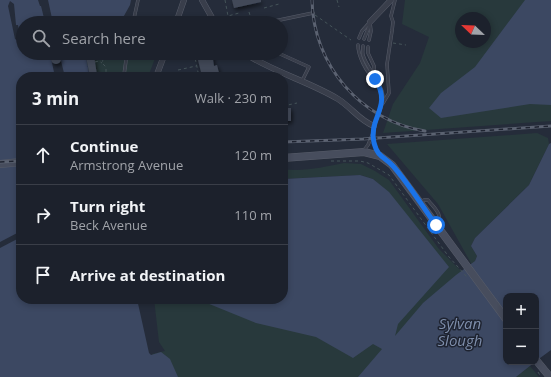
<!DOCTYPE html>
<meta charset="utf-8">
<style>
body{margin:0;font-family:"Open Sans",sans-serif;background:#252934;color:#f1f3f6}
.controls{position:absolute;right:12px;bottom:12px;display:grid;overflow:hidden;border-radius:8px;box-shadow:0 2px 6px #0003}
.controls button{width:36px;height:36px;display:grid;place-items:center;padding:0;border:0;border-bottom:1px solid #3a3e48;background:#1c212c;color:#f1f3f6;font:20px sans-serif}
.compass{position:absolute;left:455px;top:12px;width:36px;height:36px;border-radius:50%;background:#1c212c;box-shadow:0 2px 6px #0003;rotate:293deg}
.stop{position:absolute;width:12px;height:12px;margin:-9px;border:3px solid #1a73e8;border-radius:50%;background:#fff}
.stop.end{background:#1a73e8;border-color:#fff;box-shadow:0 1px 4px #0008}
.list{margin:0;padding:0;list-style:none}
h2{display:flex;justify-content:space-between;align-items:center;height:52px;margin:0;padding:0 16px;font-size:17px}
h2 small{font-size:13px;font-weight:400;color:#a0a3a9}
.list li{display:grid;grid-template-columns:26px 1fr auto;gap:12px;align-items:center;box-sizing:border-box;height:60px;padding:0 16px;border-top:1px solid #3a3e48}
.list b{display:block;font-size:15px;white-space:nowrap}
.list p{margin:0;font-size:13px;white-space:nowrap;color:#a0a3a9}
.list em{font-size:13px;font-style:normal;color:#a0a3a9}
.icon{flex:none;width:22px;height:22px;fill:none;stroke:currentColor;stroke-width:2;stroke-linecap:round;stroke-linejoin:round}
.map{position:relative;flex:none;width:551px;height:377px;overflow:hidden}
.search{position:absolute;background:#1c212c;box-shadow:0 2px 6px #0003;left:16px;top:16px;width:272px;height:44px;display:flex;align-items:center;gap:10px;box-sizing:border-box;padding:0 14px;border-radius:22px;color:#a0a3a9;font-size:15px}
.panel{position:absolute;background:#1c212c;box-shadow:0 2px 6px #0003;left:16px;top:72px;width:272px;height:232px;border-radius:16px}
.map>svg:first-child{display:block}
.green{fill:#28393c;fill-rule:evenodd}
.water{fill:#3c4862}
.pier{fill:#252c3a}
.building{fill:#424a59;filter:url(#shadow)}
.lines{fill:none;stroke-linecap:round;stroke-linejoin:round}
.lane-casing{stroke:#575c69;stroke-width:3.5}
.street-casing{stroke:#575c69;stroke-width:6}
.secondary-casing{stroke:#575c69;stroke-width:8}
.path{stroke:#455459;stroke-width:1;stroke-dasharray:3 3;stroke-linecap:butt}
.lane{stroke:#393e4b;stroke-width:2.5}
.street{stroke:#393e4b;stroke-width:5}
.secondary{stroke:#474d5d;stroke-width:7}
.rail-casing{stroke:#5b6271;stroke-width:3}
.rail{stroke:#1e2330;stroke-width:1.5;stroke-dasharray:4.5;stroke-linecap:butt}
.route{stroke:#1a73e8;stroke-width:5}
.labels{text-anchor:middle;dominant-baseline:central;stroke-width:3;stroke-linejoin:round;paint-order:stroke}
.water-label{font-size:15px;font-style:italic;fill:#7e8eab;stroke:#1e2330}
</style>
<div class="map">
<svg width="551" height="377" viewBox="0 0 551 377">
<defs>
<filter id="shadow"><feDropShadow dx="1.5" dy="2.5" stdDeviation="2" flood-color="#0009"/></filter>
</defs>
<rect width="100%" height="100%" fill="#252c3a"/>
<g class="green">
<path d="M405,0H551V121L383,133L393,104L420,63L429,37L402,24ZM461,18H485V42H461Z"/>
<polygon points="92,53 157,53 148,77 96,77 95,75 90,76 86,57 92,55"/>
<polygon points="537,133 548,138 549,144 529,185 475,238 471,246 477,256 475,261 472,265 438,204 387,144"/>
<path d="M344,163L361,164L375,171L389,180L439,249L462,272L373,377H166L152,354L165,351L159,342L154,299H234L304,320L431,246L389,193L373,179L360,175L283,179V169C304,172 323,167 344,163Z"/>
<polygon points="530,366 539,377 516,377"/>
</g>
<g class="water">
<polygon points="0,0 131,0 130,5 120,23 23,23 23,53 85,53 90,77 21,77 21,299 137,299 149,353 151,355 161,352 170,359 178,377 0,377"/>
<polygon points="525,0 551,0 551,105 530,104 441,118 429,108 441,93 475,67"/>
<polygon points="551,143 551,350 536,361 536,296 506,296 506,362 535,362 516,377 358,377 382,349 373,344 353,358 316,337 256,323 197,299 283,299 283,179 360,175 373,179 389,192 449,267 398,324 395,336 423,303 456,275 475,261 477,256 471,246 475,238 529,185 549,144"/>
</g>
<g class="pier">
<polygon points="38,0 48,0 53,23 44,23 43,20 44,18 41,6 40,6"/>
<polygon points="10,1 14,4 16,25 18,25 23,52 21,43 15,39 8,6"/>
<polygon points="50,53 59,53 65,77 55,77"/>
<polygon points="21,231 21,237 0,248 0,242"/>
</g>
<g class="building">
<polygon points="232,0 261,0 261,2 234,8"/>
<polygon points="212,53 214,66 217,65 220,77 193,77 193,74 201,72 197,56"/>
<circle cx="56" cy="59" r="5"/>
<polygon points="94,56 97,75 90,76 86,57"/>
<rect x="283" y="108" width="8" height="13"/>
</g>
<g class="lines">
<defs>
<g id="lane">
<polyline points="133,23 138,0"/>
<polyline points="265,23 313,13"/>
<polyline points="359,38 362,31 370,22"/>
<polyline points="364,39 370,24"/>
<polyline points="369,40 371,31 370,23"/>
<path d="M358,45C358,55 366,73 375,79"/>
<path d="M363,46C363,49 362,52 363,55C367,69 382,82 383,97C383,105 379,112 377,118C372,130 372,143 379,154"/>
<polyline points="368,47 368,53 374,66 375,77"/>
<polyline points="278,53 309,67 302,81"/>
<polyline points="124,75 127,53"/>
<polyline points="383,103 389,93 387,64 392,31 393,22 391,16 395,0"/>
<polyline points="364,150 368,145 373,133"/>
<path d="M420,202L424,200H428C434,208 444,215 437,225"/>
</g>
<g id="street">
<polyline points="202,0 215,23"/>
<polyline points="370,22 391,0"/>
<polyline points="176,23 184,0"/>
<path d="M244,53C273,72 308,81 338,99C351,107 360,121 374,126"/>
<polyline points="156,77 165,53"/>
</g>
<g id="secondary">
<polyline points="283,158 364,152 380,156 392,165 506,319"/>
<polyline points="0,164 21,162"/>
<polyline points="536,360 550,377"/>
</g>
</defs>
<use href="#lane" class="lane-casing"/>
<use href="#street" class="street-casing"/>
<use href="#secondary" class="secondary-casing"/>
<g class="path">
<polyline points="225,0 228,16 239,13"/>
<polyline points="337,0 339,7"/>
<polyline points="264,8 279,4"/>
<polyline points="249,12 252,22 263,20"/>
<polyline points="315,15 351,40"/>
<polyline points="125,23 129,22"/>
<polyline points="393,43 406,45"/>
<polyline points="105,53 102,63 106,67 106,72 111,73"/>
<polyline points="194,53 198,72"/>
<polyline points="95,62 99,61 102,63"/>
<polyline points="178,70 196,66"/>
<polyline points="283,106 297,103"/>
<polyline points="331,161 360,161 368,163 389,175 449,257 467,277"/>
<polyline points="503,325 506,329"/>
<polyline points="538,372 541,377"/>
</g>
<use href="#lane" class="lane"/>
<use href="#street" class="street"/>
<use href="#secondary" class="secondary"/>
<defs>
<g id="rail">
<path d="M312,0C313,65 361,121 425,131"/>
<polyline points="283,142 363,139 551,126"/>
<polyline points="0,162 21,161"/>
</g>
</defs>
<use href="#rail" class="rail-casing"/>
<use href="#rail" class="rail"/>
</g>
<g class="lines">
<path class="route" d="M375,79C393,107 368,117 374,143C378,158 384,156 393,166C409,184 422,206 436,225"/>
</g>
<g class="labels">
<g class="water-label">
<text x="460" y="323">Sylvan<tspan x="460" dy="17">Slough</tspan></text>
</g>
</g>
</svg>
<div class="controls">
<button>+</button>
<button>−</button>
</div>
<svg class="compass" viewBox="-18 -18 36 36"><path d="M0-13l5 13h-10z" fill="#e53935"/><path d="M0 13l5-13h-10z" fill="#a0a3a9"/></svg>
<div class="stop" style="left:436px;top:225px"></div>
<div class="stop end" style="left:375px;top:79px"></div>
<div class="search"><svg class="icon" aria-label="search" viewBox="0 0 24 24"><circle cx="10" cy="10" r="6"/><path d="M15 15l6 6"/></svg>Search here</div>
<section class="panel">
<h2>3 min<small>Walk · 230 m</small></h2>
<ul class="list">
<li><svg class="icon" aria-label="ahead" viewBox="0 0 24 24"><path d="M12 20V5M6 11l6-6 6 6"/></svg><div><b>Continue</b><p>Armstrong Avenue</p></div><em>120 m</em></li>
<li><svg class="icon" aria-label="right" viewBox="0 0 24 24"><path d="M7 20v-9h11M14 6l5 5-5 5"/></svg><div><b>Turn right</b><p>Beck Avenue</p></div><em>110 m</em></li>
<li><svg class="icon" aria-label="arrive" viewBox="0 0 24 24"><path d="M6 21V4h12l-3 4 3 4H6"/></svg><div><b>Arrive at destination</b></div></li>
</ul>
</section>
</div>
